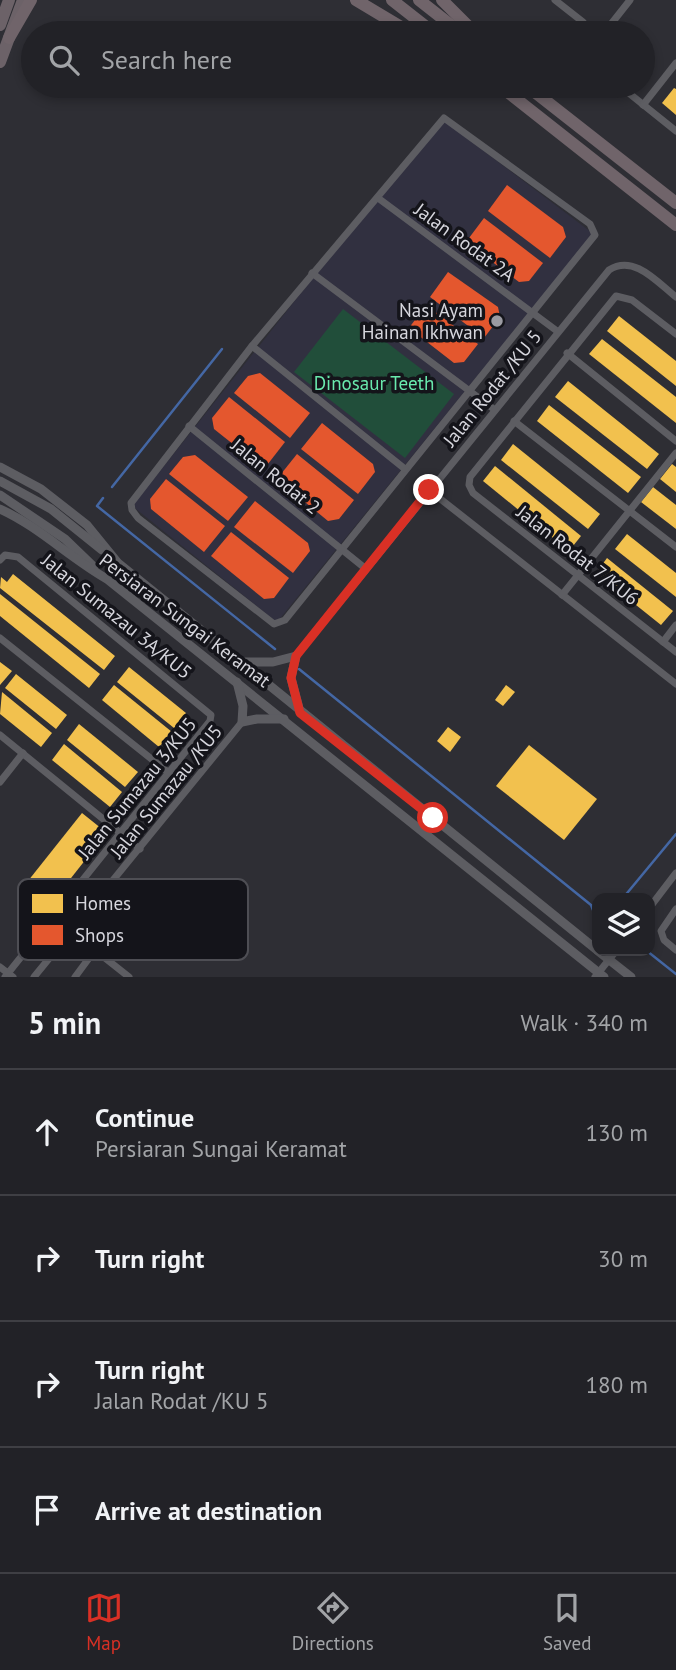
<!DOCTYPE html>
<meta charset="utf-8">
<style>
body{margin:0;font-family:"PT Sans",sans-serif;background:#2a2a2f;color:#f1f3f6}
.controls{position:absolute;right:21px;bottom:21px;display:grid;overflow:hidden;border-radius:14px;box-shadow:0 4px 10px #0003}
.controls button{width:63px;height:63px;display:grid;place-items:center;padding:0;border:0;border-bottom:2px solid #3f3f44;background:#222227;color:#f1f3f6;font:35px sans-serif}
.stop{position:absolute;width:21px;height:21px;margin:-16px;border:5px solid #d93025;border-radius:50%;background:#fff}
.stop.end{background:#d93025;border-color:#fff;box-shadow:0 2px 7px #0008}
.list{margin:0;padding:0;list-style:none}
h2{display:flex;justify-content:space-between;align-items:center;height:91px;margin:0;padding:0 28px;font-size:30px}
h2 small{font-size:23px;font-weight:400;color:#a2a4a7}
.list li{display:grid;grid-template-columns:46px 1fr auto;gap:21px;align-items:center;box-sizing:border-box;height:126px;padding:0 28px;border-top:2px solid #3f3f44}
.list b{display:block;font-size:26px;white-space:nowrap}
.list p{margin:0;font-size:23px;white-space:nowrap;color:#a2a4a7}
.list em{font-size:23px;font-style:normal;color:#a2a4a7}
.icon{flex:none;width:38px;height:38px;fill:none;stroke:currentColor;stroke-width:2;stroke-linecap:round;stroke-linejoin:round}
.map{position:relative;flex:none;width:676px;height:977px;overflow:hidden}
.search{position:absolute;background:#222227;box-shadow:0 4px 10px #0003;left:21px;right:21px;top:21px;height:77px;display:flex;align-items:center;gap:18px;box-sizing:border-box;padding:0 24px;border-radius:38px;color:#a2a4a7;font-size:26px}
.sheet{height:595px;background:#222227}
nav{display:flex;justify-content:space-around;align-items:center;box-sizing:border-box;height:98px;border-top:2px solid #3f3f44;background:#222227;font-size:19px;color:#a2a4a7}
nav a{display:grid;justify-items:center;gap:4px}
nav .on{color:#d93025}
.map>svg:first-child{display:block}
.built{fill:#313040}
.green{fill:#214e3a}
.homes{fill:#f2c14e}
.shops{fill:#e4572e}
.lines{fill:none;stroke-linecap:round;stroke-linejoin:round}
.stream{stroke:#4467a4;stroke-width:2.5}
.minor{stroke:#5d5d62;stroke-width:7}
.tertiary{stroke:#5d5d62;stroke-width:9}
.trunk{stroke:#6c6268;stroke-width:12}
.motorway{stroke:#70646a;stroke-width:12}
.route{stroke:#d93025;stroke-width:9}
.poi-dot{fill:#9b9ba2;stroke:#14141a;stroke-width:2.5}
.labels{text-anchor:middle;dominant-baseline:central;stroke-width:7;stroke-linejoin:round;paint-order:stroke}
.street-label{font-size:19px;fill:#d6d6dd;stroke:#14141a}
.poi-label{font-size:19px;fill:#d6d6dd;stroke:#14141a;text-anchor:end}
.park-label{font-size:19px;fill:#69e9ad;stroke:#14141a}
.key{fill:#14141a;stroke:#4e4e54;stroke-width:2}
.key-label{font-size:19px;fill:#d6d6dd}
</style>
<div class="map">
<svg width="676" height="977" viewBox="0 0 676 977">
<rect width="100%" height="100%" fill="#2e2e34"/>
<polygon class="built" points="444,121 591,232 591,236 278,621 274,620 136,509 134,504 320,269"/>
<polygon class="green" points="343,309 454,394 405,458 294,372"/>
<g class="homes">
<polygon points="674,88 676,89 676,115 662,103"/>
<polygon points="619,316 676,361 676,386 607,331"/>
<polygon points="602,339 676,397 676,423 589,354"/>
<polygon points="568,381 659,454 647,469 555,397"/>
<polygon points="549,405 641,477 628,493 537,421"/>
<polygon points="513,444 600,514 588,529 501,460"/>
<polygon points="672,464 676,467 676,492 660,479"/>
<polygon points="495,466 581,536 569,551 483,481"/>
<polygon points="653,487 676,505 676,529 641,502"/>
<polygon points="627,534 676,573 676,597 615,549"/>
<polygon points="607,558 673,611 661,625 596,573"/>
<polygon points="13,574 115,656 104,670 0,588 1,577 7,582"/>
<polygon points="0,594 100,674 89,688 0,616"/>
<polygon points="0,662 12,671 0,685"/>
<polygon points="129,667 186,713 174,728 117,682"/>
<polygon points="16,674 67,715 56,729 5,688"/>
<polygon points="114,685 172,732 159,747 102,700"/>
<polygon points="506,685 515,692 503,706 495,700"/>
<polygon points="2,692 52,733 41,747 0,714"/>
<polygon points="79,724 138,772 125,787 67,740"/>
<polygon points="448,727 461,737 450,752 437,741"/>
<polygon points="64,744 122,792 110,807 52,760"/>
<polygon points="529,745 597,799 564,840 496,786"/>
<polygon points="82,813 102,829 101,840 49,906 24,886"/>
</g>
<g class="shops">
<polygon points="507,185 563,227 566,237 550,258 488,211"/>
<polygon points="484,218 543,263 529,281 519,282 466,242"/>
<polygon points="448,272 498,307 500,317 484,338 430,297"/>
<polygon points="426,305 478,344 464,362 454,363 409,328"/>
<polygon points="260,373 310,413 290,438 234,393 248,376"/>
<polygon points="229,397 285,442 264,469 214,429 212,418"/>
<polygon points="322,423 373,464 375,472 358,494 301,449"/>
<polygon points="297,454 354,500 339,519 328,521 277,479"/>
<polygon points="195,455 248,497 228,521 169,474 183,457"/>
<polygon points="166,479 225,526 204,552 151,509 150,499"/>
<polygon points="255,501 308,543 310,551 293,573 234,527"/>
<polygon points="231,532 289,578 274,598 264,599 211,556"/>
</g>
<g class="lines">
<g class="stream">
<polyline points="112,487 222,349"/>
<polyline points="103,498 97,506 275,649"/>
<polyline points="299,669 591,905 597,920"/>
<polyline points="623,898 676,834"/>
<polyline points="647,951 676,974"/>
</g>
<g class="minor">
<polyline points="555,0 583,22"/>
<polyline points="604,33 630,0"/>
<polyline points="620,86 676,131"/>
<polyline points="643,105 676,63"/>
<polygon points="444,118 590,224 595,235 285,620 274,624 138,518 132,510 131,503 252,346"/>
<polyline points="378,198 557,331"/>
<polyline points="312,273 495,410"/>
<polyline points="676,334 632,300 616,296 470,477 469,485 473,493 676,652"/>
<polyline points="252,346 405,469"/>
<polyline points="567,353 676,441"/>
<polyline points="514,421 676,547"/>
<polyline points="189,426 366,569"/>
<polyline points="429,490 676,684"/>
<polyline points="0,560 5,555 18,557 211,715 210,721 5,977"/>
<polyline points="562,595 676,453"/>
<polyline points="0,638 169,773"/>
<polyline points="663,642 676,625"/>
<path d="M296,656L609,270C634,254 657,282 676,297"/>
<polyline points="0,735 140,849"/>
<polyline points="0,782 23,753"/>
<polyline points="650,907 676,873"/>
<polyline points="676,909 661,931 664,940 676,950"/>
<polyline points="71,931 129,977"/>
<polyline points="0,967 13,977"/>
<polyline points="34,977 242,722"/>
<polyline points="75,977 95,950"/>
<polyline points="595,977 616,951"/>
</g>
<g class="tertiary">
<polyline points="0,467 41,489 87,525 118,563 597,950"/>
<polyline points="0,481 51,509 102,550"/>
<polyline points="0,495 65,539 94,567"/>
<path d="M0,509C38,526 70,558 107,579L604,977"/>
<polyline points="238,662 273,662 296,656 291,678 300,712"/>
<polyline points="237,682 243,706 242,722 257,719 284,719"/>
<polyline points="598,951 631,977"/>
</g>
<g class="trunk">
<polyline points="0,25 9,0"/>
<polyline points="0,62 23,0"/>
</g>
<g class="motorway">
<polyline points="356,0 411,33"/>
<polyline points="392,0 434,33"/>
<polyline points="419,0 461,33"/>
<polyline points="442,0 475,33"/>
<polyline points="9,38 31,0"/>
<polyline points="500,86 676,225"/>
<polyline points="527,86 676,203"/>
</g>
</g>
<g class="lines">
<polyline class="route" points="429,490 296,656 291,678 300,713 433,818"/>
</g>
<circle class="poi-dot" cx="497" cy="321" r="7"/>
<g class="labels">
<g class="street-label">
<text transform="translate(465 242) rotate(36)">Jalan Rodat 2A</text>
<text transform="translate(492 388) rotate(-51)">Jalan Rodat /KU 5</text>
<text transform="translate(276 476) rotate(39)">Jalan Rodat 2</text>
<text transform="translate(578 555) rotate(38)">Jalan Rodat 7/KU6</text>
<text transform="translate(117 616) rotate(39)">Jalan Sumazau 3A/KU5</text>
<text transform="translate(185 620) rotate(37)">Persiaran Sungai Keramat</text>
<text transform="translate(137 788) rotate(-51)">Jalan Sumazau 3/KU5</text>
<text transform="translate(166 791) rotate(-51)">Jalan Sumazau /KU5</text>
</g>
<g class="poi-label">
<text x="483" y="310">Nasi Ayam<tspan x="483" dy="22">Hainan Ikhwan</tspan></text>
</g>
<g class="park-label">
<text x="374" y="383">Dinosaur Teeth</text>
</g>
</g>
<rect x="18" y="879" width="230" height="81" rx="10" class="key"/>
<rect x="32" y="894" width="31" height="19" fill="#f2c14e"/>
<rect x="32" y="925" width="31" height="20" fill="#e4572e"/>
<g class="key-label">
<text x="75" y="910">Homes</text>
<text x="75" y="942">Shops</text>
</g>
</svg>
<div class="controls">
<button><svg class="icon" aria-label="layers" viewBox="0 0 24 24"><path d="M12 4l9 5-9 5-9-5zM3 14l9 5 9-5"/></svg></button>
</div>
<div class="stop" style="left:433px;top:818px"></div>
<div class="stop end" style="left:429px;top:490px"></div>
<div class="search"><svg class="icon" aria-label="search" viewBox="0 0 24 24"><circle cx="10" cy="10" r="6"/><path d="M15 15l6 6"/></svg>Search here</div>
</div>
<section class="sheet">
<h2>5 min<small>Walk · 340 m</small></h2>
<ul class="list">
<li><svg class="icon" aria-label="ahead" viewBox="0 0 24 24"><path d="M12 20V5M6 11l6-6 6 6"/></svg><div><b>Continue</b><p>Persiaran Sungai Keramat</p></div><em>130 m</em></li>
<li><svg class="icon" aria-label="right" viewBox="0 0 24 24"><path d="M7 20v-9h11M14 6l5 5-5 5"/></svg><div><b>Turn right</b></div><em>30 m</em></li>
<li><svg class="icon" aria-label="right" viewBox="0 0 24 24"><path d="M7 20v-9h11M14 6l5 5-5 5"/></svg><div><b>Turn right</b><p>Jalan Rodat /KU 5</p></div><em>180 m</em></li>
<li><svg class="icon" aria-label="arrive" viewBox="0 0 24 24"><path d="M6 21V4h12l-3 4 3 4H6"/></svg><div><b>Arrive at destination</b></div></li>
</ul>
</section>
<nav>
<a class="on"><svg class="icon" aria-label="map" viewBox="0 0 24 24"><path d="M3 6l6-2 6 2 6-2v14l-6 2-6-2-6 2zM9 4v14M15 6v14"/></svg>Map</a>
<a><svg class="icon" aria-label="directions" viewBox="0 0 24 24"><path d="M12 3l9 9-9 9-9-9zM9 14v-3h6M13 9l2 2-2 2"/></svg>Directions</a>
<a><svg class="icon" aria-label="saved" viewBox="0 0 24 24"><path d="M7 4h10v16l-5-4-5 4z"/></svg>Saved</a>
</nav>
